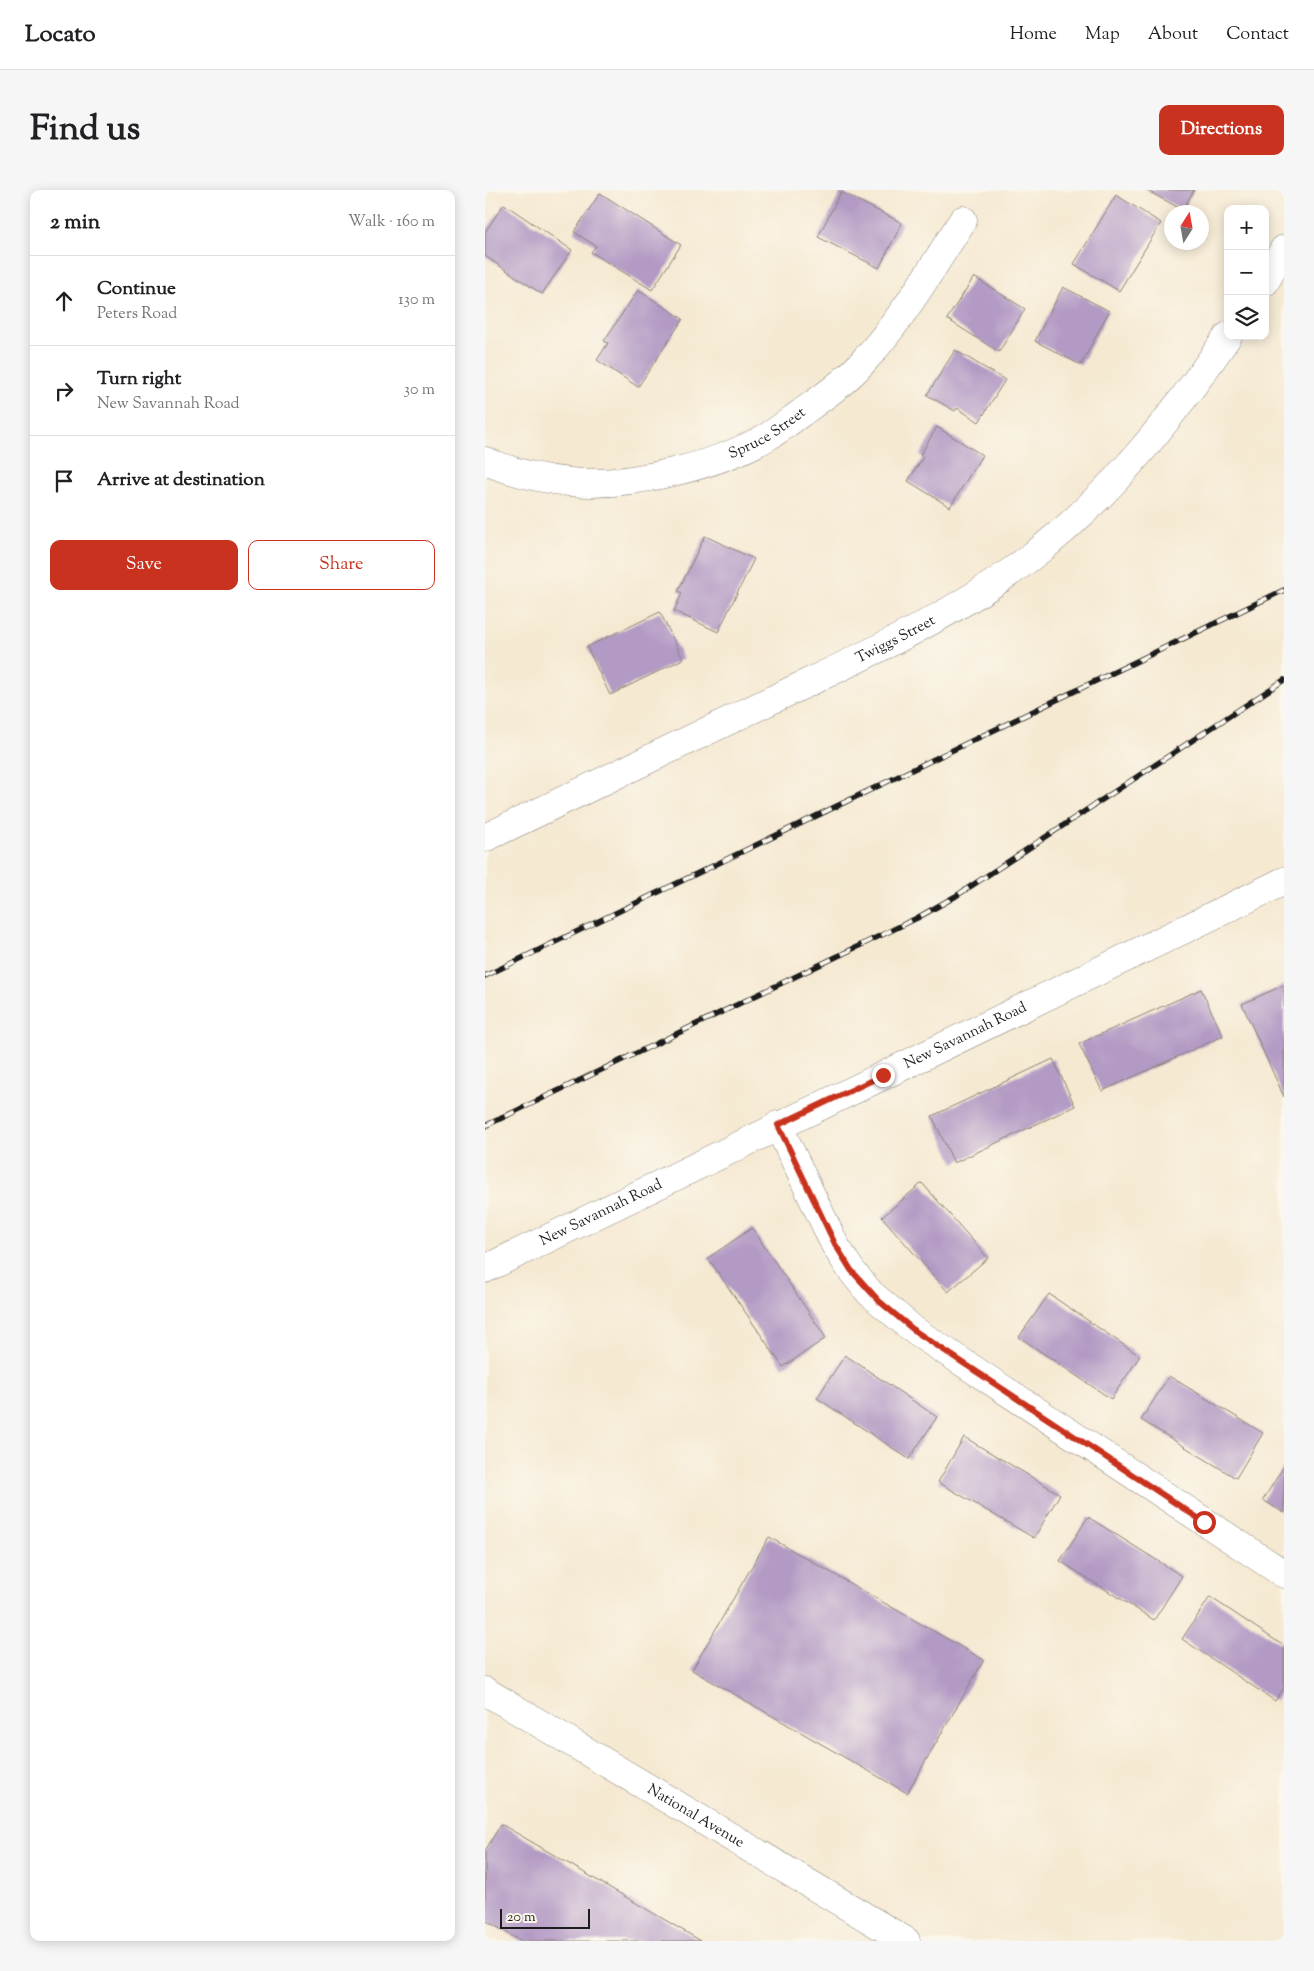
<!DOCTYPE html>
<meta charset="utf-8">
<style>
body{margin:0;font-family:"Sorts Mill Goudy",serif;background:#f6f6f6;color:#202124}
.controls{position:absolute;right:15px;top:15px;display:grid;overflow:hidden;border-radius:10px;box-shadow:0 2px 12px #0003}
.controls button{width:45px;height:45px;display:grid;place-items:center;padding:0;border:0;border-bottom:1px solid #e0e0e0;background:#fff;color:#202124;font:25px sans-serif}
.compass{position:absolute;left:679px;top:15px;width:45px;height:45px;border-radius:50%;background:#fff;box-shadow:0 2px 12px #0003;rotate:11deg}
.scale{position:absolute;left:15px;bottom:12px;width:90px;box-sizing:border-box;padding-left:5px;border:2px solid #1c1c1c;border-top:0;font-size:14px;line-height:18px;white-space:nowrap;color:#1c1c1c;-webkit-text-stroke:4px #fbf7ec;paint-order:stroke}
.stop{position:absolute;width:15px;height:15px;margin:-11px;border:4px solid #c8321e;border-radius:50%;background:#fff}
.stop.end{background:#c8321e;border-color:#fff;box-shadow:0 1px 5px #0008}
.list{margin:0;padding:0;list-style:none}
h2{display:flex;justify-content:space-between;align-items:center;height:65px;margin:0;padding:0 20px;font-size:21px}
h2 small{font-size:16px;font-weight:400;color:#757577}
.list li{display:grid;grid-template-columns:32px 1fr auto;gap:15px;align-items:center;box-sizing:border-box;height:90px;padding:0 20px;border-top:1px solid #e0e0e0}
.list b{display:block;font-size:19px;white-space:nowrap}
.list p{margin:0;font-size:16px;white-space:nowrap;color:#757577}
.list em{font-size:16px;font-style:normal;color:#757577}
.actions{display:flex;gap:10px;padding:15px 20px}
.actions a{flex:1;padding:11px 0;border:1px solid #c8321e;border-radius:10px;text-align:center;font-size:18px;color:#c8321e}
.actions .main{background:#c8321e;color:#fff}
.icon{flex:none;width:28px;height:28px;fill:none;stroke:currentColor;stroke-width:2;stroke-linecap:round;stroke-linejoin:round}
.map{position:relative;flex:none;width:799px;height:1751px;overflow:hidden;border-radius:10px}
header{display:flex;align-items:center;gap:30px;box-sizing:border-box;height:70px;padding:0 25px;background:#fff;border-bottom:1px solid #e0e0e0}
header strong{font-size:24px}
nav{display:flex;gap:28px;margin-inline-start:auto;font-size:18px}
.intro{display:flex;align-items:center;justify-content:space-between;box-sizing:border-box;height:120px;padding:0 30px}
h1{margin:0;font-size:35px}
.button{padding:12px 22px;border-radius:10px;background:#c8321e;color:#fff;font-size:18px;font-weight:700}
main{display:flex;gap:30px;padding:0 30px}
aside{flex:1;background:#fff;border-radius:10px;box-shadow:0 2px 12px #0003}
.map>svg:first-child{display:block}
.building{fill:#b39ac4}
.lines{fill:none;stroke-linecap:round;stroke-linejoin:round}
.minor-casing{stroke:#888277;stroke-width:29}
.secondary-casing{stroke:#888277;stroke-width:29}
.minor{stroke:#fff;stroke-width:28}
.secondary{stroke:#fff;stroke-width:28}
.rail-casing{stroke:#1c1c1c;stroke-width:5.5}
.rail{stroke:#fbf7ec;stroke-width:4;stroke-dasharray:11;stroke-linecap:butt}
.route{stroke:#c8321e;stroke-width:6}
.labels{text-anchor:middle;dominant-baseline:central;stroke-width:4.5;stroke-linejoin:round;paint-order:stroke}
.street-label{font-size:15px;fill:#1c1c1c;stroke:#fbf7ec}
</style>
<header>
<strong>Locato</strong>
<nav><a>Home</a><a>Map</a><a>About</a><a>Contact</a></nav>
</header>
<div class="intro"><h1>Find us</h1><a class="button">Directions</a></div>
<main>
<aside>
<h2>2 min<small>Walk · 160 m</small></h2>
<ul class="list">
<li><svg class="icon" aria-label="ahead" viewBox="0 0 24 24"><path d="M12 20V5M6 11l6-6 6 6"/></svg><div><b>Continue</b><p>Peters Road</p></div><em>130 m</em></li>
<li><svg class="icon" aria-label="right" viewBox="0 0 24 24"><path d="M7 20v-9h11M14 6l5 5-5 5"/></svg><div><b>Turn right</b><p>New Savannah Road</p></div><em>30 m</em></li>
<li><svg class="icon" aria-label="arrive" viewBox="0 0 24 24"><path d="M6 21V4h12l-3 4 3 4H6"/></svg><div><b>Arrive at destination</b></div></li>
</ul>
<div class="actions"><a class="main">Save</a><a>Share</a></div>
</aside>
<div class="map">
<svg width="799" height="1751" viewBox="0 0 799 1751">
<rect width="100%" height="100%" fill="#fbf7ec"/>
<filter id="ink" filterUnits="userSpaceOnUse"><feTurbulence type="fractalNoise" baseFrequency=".02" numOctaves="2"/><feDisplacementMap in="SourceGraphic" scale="10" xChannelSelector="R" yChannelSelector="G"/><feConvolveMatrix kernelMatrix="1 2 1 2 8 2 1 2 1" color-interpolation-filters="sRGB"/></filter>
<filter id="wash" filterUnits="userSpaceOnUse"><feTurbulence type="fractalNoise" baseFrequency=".0096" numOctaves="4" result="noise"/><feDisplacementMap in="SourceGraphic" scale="20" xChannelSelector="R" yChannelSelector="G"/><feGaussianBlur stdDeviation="1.12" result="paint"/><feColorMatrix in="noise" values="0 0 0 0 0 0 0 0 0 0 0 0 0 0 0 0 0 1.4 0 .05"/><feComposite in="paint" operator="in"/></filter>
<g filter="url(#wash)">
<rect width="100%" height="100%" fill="#f5e9d2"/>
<g id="blocks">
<g class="building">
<polygon points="661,0 709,0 698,20"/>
<polygon points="356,2 417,33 394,78 333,47"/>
<polygon points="115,3 196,55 167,100 106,62 111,56 89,42"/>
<polygon points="631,5 676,33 634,101 589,74"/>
<polygon points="19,14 87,60 57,104 0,66 0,42"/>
<polygon points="489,87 540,119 514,162 462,129"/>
<polygon points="578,97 624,121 596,175 550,151"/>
<polygon points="153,100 198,129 153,197 112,170 123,153 119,151"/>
<polygon points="470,160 520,190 494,232 472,218 470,221 442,205"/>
<polygon points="452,237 497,265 465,317 423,291 438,267 435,265"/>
<polygon points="220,346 269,369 233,442 189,421 197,403 193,401"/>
<polygon points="175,422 198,469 125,505 102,457"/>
<polygon points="799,795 799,907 757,814"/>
<polygon points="716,799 738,846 617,901 594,854"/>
<polygon points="568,869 590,916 469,973 447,926"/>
<polygon points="437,993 503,1068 463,1102 397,1027"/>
<polygon points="267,1038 341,1148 298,1177 223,1068"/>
<polygon points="564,1104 655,1166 626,1209 534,1147"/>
<polygon points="360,1165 452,1227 424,1269 332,1208"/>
<polygon points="684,1186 778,1243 751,1288 656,1230"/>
<polygon points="479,1247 575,1304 549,1348 453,1292"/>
<polygon points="799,1276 799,1323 778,1310"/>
<polygon points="603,1327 697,1386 669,1430 575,1371"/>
<polygon points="284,1347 499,1470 422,1603 207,1480"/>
<polygon points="725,1407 799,1456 799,1498 790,1511 697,1449"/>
<polygon points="16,1634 216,1751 36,1751 0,1730 0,1661"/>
</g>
</g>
</g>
<g filter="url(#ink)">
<use href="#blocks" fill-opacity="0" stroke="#888277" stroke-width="1"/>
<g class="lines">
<defs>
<g id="minor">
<path id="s1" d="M0,271C27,282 56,289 84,292C142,298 231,276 282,247C294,240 305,231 316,223C337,208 360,192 377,173C417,130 446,79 478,30"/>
<polyline points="293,935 350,1055 366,1080 385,1103 430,1141 799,1384"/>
<path id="s2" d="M0,1079L799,691"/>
<path id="s3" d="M0,1501L421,1751"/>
</g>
<g id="secondary">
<polyline points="780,92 799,59"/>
<path id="s4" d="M0,648C99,601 198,553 297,505C381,465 467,426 542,370C623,309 686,229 743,146"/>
</g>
</defs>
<use href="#minor" class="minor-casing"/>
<use href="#secondary" class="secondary-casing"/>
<use href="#minor" class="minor"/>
<use href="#secondary" class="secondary"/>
<defs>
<g id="rail">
<polyline points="0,786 799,400"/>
<polyline points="0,936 432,728 471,706 799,490"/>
</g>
</defs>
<use href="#rail" class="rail-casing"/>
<use href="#rail" class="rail"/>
</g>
</g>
<g class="lines" filter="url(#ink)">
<polyline class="route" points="398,885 293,935 350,1054 366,1080 394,1111 430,1141 719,1332"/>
</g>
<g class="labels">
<g class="street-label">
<text stroke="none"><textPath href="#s1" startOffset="294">Spruce Street</textPath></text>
<text stroke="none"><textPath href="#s4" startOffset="456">Twiggs Street</textPath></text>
<text stroke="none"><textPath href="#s2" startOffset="534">New Savannah Road</textPath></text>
<text stroke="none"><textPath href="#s2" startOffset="129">New Savannah Road</textPath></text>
<text stroke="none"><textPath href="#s3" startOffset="245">National Avenue</textPath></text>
</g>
</g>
</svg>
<div class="controls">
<button>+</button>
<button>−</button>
<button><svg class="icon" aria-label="layers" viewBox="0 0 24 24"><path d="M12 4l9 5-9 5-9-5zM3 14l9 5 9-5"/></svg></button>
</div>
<svg class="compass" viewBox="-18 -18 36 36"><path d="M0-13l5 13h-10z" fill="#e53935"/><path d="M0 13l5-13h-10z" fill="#757577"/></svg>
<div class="scale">20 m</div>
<div class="stop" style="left:719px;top:1332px"></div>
<div class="stop end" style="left:398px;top:885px"></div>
</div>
</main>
